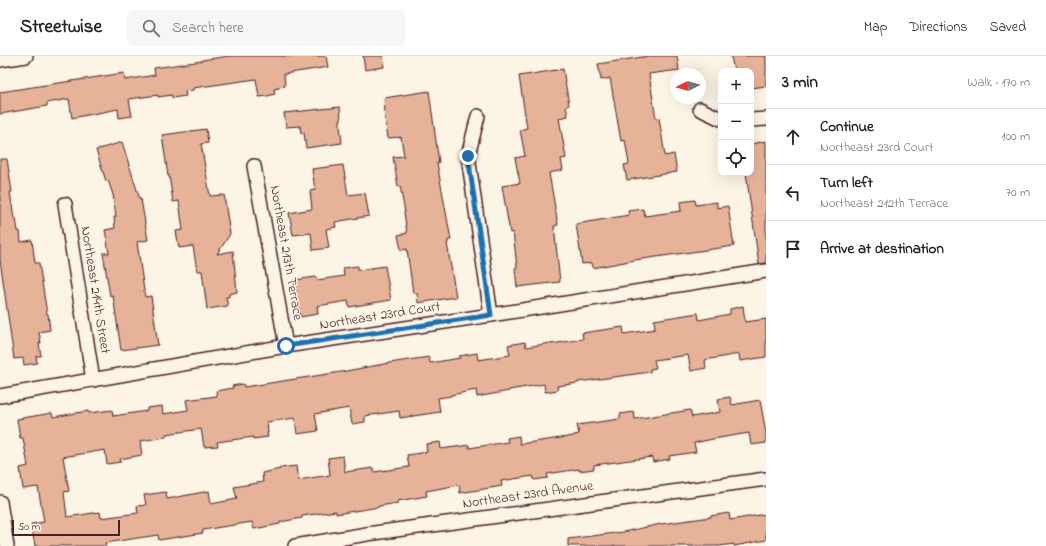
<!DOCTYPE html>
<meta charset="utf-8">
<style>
body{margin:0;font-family:"Indie Flower",sans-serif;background:#f6f6f6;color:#222}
.controls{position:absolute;right:12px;top:12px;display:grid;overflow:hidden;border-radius:8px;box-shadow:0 4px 16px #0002}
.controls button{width:36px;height:36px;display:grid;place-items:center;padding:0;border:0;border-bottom:1px solid #e0e0e0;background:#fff;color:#222;font:20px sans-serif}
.compass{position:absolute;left:670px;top:12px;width:36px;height:36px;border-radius:50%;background:#fff;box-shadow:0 4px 16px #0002;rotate:264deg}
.scale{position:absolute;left:12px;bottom:10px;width:108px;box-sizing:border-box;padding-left:4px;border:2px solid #4a1f2b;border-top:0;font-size:11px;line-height:14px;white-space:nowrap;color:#4a1f2b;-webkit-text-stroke:3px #fcf5e5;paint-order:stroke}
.stop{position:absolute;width:12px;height:12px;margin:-9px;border:3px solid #1f6fb2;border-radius:50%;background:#fff}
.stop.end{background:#1f6fb2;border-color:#fff;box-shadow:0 1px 4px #0008}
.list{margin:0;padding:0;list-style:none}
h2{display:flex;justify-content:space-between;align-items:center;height:52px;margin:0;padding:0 16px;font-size:17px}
h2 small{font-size:13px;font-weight:400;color:#767676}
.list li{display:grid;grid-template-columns:26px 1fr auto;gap:12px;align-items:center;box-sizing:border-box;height:56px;padding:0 16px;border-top:1px solid #e0e0e0}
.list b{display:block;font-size:15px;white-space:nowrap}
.list p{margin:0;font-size:13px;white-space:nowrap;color:#767676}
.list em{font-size:13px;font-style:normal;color:#767676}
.icon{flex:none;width:22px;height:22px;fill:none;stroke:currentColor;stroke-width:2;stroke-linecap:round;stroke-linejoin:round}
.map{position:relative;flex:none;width:766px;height:490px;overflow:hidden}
header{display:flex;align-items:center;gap:24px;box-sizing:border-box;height:56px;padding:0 20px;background:#fff;border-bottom:1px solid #e0e0e0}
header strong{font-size:19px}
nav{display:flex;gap:22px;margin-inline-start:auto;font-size:14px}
.search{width:280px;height:36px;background:#f6f6f6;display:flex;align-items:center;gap:10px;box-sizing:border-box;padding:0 14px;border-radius:8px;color:#767676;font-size:15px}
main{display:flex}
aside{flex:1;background:#fff}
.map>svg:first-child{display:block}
.building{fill:#e6b398;stroke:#4a1f2b}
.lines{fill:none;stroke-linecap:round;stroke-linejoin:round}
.street-casing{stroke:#4a1f2b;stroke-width:16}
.street{stroke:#fcf5e5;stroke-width:13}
.route{stroke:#1f6fb2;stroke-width:5}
.labels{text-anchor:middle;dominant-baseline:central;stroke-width:3;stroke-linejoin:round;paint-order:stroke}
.street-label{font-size:14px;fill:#4a1f2b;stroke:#fcf5e5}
</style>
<header>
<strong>Streetwise</strong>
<div class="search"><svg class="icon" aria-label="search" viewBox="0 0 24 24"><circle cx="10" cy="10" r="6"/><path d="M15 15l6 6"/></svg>Search here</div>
<nav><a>Map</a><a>Directions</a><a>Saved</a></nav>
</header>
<main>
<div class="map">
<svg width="766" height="490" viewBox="0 0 766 490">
<rect width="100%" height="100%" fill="#fcf5e5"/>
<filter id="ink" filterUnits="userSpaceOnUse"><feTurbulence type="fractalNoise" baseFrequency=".025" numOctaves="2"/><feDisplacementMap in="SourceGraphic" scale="8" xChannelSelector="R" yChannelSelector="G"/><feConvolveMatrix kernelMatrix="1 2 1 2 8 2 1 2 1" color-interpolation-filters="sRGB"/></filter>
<g filter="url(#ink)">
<g class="building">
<polygon points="229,0 326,0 328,11 284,18 285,30 279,31 279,32 274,33 275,38 267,40 259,41 256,23 193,32 193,34 185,35 186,40 172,42 172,39 158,41 158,39 129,43 132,60 119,62 118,53 72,62 69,43 47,47 47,50 0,58 0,36 124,17 125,24 155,19 154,12 202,5 202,4"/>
<polygon points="363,0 383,0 384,11 365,14"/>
<polygon points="649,0 677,0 679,14 649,18 656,63 659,62 665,100 674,98 677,116 627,124 624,109 629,108 625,84 621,85 610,22 601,24 598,8"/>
<polygon points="731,0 766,0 766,30 751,32 751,15 734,15"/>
<polygon points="563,13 569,49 566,50 568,60 559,62 566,102 561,103 563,114 549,117 558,169 554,170 560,226 517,231 515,212 517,211 513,176 510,177 502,130 520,127 515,102 525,100 520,74 527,72 519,20"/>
<polygon points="429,35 439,107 437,107 451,184 448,184 448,187 447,187 456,241 418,247 417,237 413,237 407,193 401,194 398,179 407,177 404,156 405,156 400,130 398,130 393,101 404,100 401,81 388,82 384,55 385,55 384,42"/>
<polygon points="340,51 341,64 340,64 340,70 342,87 306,92 304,77 301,77 300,70 286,71 284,57"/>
<polygon points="206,73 208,87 201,88 210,140 224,139 230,178 217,198 233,195 237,236 229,238 229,241 226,241 228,250 207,253 202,215 197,215 193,190 179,192 176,175 183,174 179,145 173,146 169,119 168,120 162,79"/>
<polygon points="766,85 766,207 759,208 746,117 751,117 751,88"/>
<polygon points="122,86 140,144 141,143 148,184 137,186 145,241 151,240 158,289 121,294 113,239 110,240 103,197 109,197 105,174 115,172 114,161 116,161 113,139 108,124 106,125 96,94"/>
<polygon points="0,103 7,103 12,136 10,136 14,162 16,162 18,175 20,175 21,186 32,184 35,207 39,207 47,258 48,258 50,274 39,276 41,287 39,287 41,300 36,300 37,307 24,309 23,302 14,303 0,204"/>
<polygon points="343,109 348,139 365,137 369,160 335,166 336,171 326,173 329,192 313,194 311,177 293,179 289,157 312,153 310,135 315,134 312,113"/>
<polygon points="695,144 696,149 717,146 717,152 728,150 734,190 635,204 593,212 592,207 582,208 576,168 629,159 628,155 643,153 645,160 681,155 680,146"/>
<polygon points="358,210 358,214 385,210 391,244 349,251 348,245 317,250 318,258 300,261 294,224 316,221 317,224 344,220 343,212"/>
<polygon points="743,250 745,266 766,263 766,301 740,305 739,298 705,304 706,312 691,315 688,299 654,304 656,312 650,313 650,316 578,326 578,327 557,330 558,334 545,336 544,328 509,334 509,335 477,341 476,334 451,339 451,340 438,342 440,356 400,362 399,355 365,360 365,366 352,368 349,352 315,358 318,375 297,378 295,362 267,366 268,377 267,377 268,381 253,383 253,381 217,386 218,390 204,391 201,373 166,378 166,381 140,385 142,399 120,403 121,406 107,408 105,394 63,401 69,435 64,436 67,461 100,456 101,462 138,457 137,450 146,449 144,439 166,436 167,443 209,435 211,448 237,443 234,431 263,426 262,417 280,413 280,412 296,410 298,424 330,419 328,402 343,400 345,416 373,412 374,416 409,411 407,399 427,396 426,388 440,386 441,393 469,389 469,392 508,386 507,382 519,380 520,388 574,380 574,379 579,378 577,369 620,363 620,358 634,356 635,363 690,354 692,361 720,356 718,343 730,341 732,349 760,344 766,377 766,387 751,389 749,377 713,383 694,387 696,396 669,400 670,403 653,406 652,401 594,409 594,413 579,415 579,413 547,418 548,422 534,424 533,420 501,425 502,430 460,437 459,429 426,435 427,440 398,445 398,447 379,450 379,451 336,458 336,455 302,460 302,462 280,466 280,468 254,473 252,466 203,474 203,477 159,484 158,479 105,487 106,490 35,490 31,468 44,466 38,431 23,433 20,412 28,410 23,382 20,382 17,363 52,357 53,361 88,355 89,357 112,354 113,360 147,355 147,352 162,350 163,358 188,354 186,344 217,340 216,335 233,332 232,330 243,328 244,331 341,316 389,307 429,301 430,307 460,302 459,300 477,297 478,304 510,299 508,289 525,286 526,291 551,287 551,288 583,283 582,277 623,271 624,278 655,273 654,264 698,257 699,264 730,258 730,253"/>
<polygon points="729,457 730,464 766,458 766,484 734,490 734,488 719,490 568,490 568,483 623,476 661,468 711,461 710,460"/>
</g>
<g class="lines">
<defs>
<g id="street">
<polyline points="0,4 26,0"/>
<polyline points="700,53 721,63"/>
<polyline points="478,60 468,100 491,259"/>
<polyline points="751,64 766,63"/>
<polyline points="254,110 286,290"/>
<polyline points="65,148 93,324"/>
<polyline points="0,340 286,290 491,259 766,215"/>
<polyline points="0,446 7,490"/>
<polyline points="295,490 367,478 766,423"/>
</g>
</defs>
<use href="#street" class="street-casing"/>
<use href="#street" class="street"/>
</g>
</g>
<g class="lines" filter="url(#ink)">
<polyline class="route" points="286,290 491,259 468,100"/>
</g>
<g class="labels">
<g class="street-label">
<text transform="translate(286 197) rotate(80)">Northeast 213th Terrace</text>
<text transform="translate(95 234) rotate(81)">Northeast 214th Street</text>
<text transform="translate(380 260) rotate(-9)">Northeast 23rd Court</text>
<text transform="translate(528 439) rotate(-8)">Northeast 23rd Avenue</text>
</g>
</g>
</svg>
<div class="controls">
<button>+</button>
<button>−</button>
<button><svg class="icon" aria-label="locate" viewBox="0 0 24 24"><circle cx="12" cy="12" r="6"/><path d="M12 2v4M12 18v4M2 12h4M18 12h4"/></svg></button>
</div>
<svg class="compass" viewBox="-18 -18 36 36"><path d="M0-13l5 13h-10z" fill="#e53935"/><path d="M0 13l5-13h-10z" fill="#767676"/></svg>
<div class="scale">50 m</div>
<div class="stop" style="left:286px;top:290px"></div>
<div class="stop end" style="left:468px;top:100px"></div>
</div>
<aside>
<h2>3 min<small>Walk · 170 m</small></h2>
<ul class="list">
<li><svg class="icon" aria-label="ahead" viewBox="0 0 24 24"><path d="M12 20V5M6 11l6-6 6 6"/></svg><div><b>Continue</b><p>Northeast 23rd Court</p></div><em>100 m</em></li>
<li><svg class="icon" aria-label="left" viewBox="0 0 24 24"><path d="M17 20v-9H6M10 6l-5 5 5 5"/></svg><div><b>Turn left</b><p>Northeast 212th Terrace</p></div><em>70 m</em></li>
<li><svg class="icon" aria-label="arrive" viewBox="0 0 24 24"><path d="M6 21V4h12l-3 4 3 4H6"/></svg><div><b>Arrive at destination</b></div></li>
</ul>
</aside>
</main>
